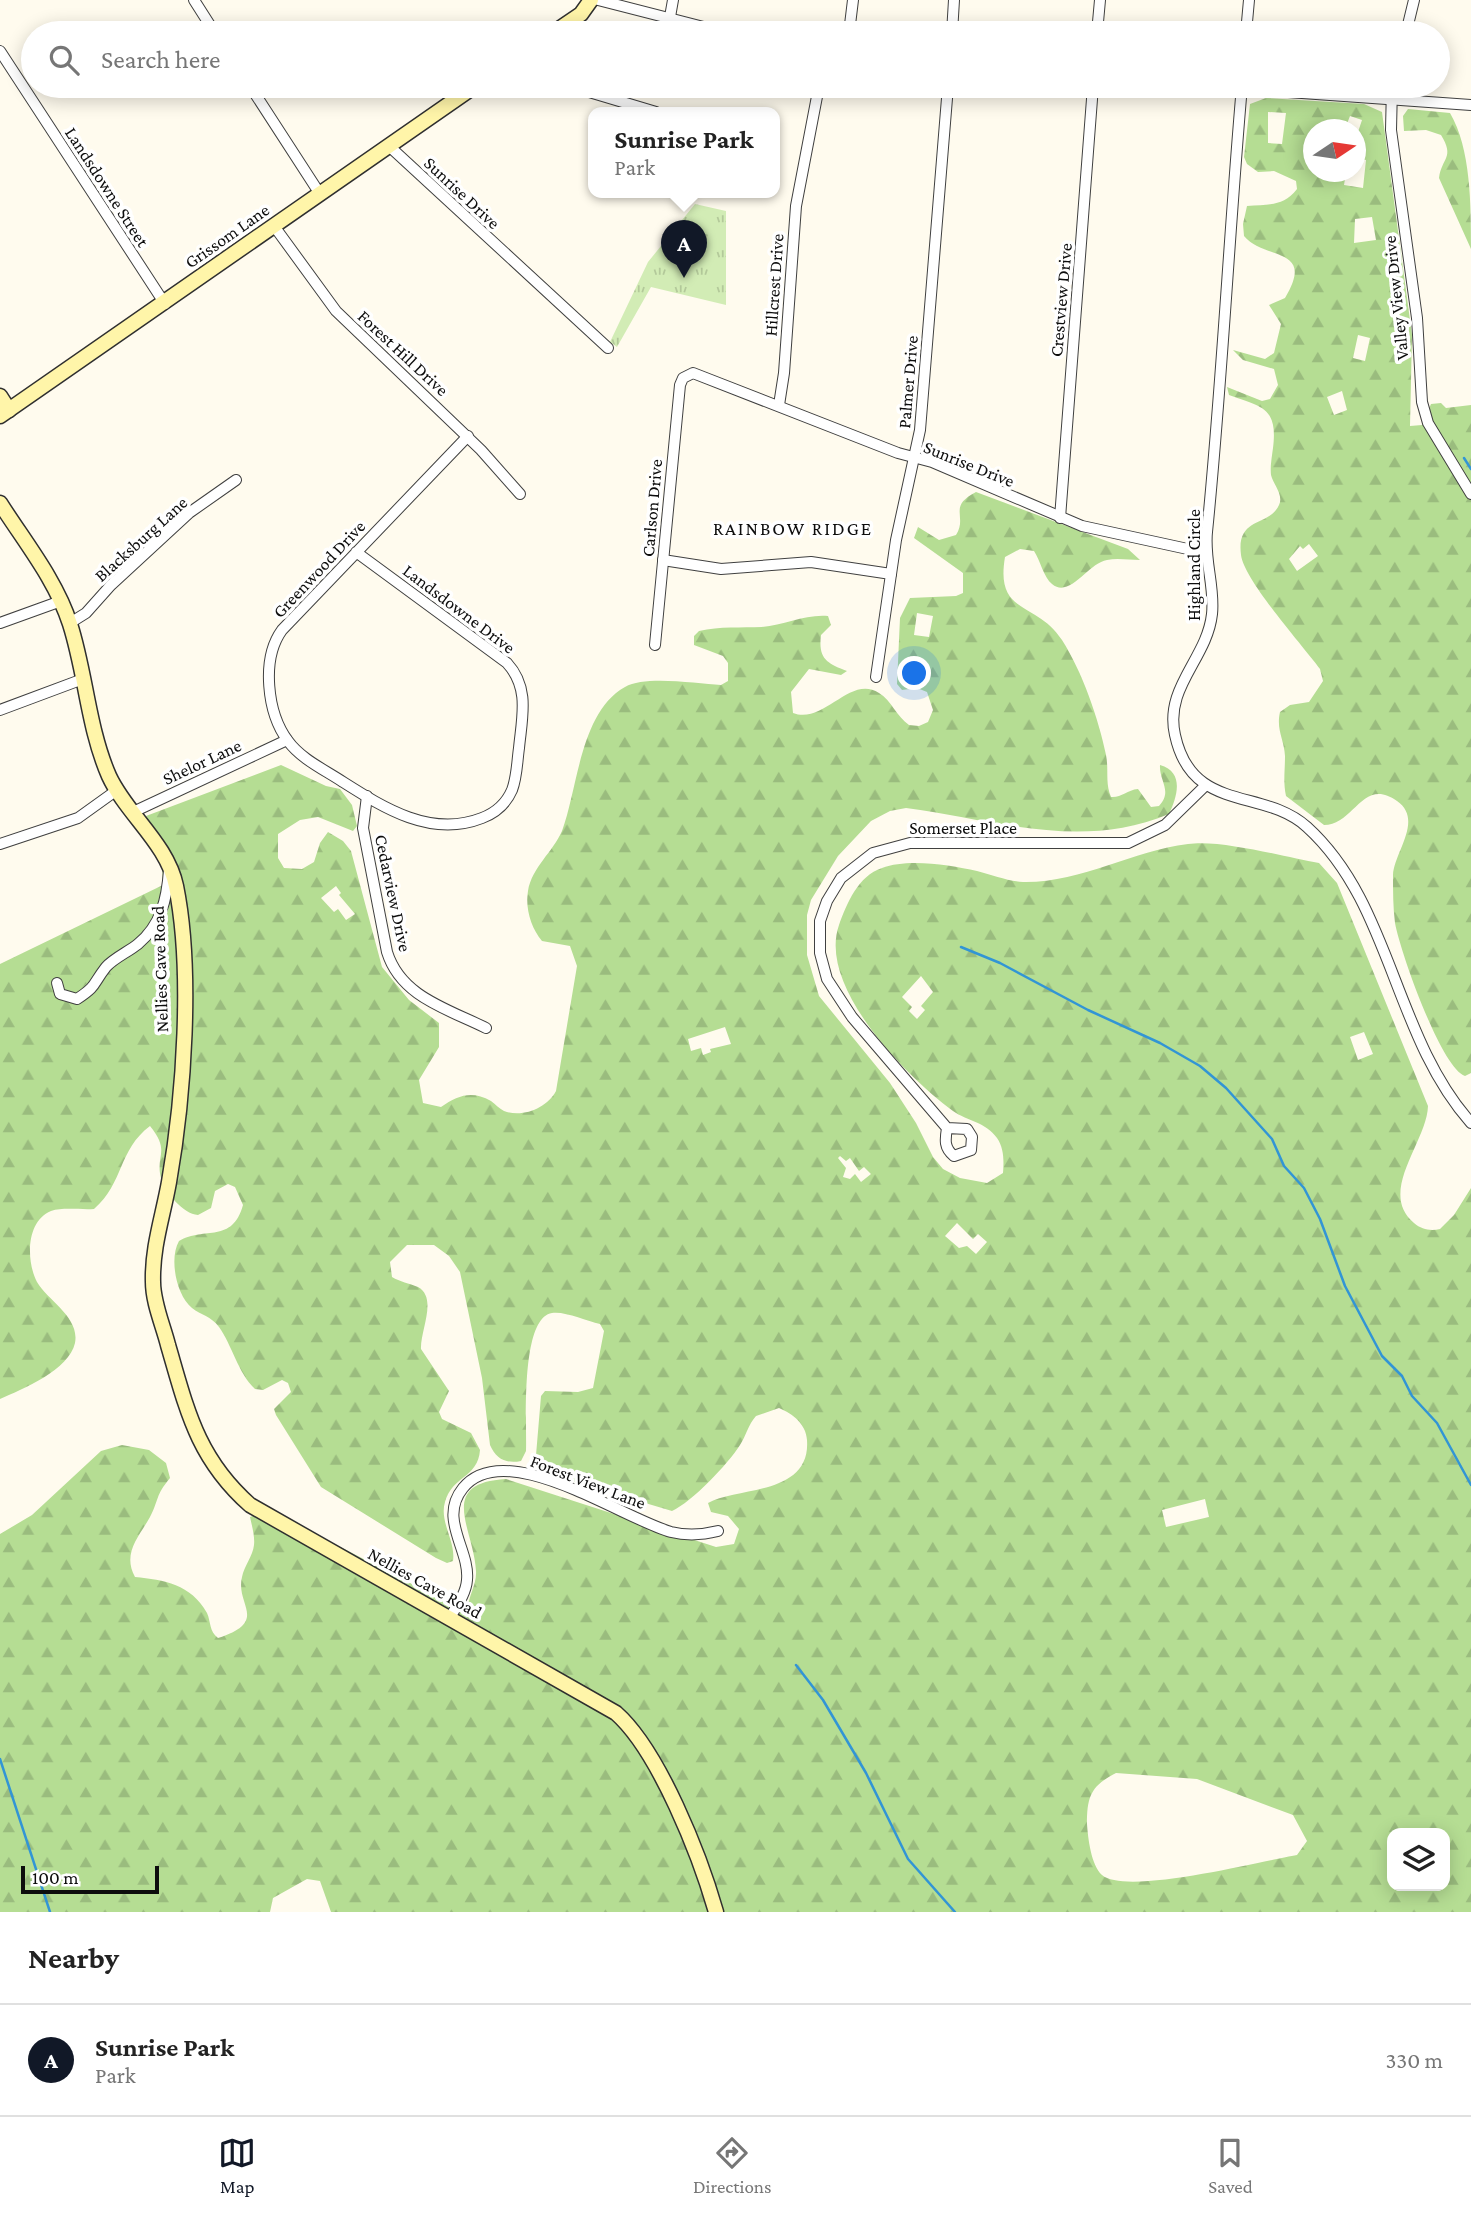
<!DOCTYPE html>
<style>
body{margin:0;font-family:"Crimson Pro",serif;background:#f2f2f2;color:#222}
.controls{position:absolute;right:21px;bottom:21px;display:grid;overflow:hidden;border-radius:14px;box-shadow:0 4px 18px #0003}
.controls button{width:63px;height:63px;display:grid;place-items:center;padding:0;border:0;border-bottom:2px solid #e0e0e0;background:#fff;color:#222;font:35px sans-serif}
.compass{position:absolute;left:1303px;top:119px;width:63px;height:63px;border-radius:50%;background:#fff;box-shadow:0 4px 18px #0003;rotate:77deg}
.scale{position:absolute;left:21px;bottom:18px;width:138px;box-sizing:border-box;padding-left:7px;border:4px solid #0d0d0d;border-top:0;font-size:19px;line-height:24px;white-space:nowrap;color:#0d0d0d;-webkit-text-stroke:5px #fff;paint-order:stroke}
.you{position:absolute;left:915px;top:674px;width:24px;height:24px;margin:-18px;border:5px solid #fff;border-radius:50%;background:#1a73e8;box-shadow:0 0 0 10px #1a73e833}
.badge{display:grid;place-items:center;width:46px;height:46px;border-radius:50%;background:#111827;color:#fff;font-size:23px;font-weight:700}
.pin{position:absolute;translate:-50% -58px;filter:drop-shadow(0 2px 4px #0008)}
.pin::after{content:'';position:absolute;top:37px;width:24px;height:21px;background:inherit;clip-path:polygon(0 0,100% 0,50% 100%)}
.popup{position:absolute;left:588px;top:107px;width:192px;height:91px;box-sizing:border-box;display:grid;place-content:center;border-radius:14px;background:#fff;filter:drop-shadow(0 2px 5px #0005);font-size:23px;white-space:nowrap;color:#767676}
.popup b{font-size:26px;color:#222}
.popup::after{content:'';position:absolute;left:50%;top:100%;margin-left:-14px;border:14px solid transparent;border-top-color:#fff}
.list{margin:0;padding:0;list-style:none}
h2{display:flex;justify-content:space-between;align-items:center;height:91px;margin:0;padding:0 28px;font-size:30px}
h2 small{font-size:23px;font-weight:400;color:#767676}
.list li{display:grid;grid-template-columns:46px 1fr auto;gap:21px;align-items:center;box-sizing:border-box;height:112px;padding:0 28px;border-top:2px solid #e0e0e0}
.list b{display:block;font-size:26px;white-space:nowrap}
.list p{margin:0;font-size:23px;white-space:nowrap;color:#767676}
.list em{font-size:23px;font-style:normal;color:#767676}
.icon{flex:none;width:38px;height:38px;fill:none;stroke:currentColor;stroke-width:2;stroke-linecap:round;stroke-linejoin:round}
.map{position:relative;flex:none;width:1471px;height:1912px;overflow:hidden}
.search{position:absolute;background:#fff;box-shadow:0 4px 18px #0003;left:21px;right:21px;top:21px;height:77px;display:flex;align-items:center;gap:18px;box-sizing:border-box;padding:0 24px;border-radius:38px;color:#767676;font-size:26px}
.sheet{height:203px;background:#fff}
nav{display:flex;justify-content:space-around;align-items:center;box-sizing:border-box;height:98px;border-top:2px solid #e0e0e0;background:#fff;font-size:19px;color:#767676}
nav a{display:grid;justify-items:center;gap:4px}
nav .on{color:#111827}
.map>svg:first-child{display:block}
.forest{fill:url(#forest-firs);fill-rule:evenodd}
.park{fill:url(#park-tufts)}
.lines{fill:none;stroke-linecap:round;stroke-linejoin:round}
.stream{stroke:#3295d5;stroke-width:2.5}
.street-casing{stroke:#404040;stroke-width:12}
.secondary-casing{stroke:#2f2f2f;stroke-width:17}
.street{stroke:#fff;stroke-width:10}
.secondary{stroke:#fff5a9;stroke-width:14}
.labels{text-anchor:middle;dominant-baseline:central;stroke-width:7;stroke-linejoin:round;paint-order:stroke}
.street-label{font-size:18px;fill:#0d0d0d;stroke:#fff}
.neighbourhood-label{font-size:19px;letter-spacing:2px;fill:#0d0d0d;stroke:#fff}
</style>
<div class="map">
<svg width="1471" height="1912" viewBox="0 0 1471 1912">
<defs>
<pattern id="forest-firs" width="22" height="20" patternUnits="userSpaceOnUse" patternTransform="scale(1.75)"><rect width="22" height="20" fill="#b5dd93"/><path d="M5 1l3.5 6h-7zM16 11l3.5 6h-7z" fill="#9abc7e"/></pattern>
<pattern id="park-tufts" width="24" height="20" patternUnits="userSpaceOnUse" patternTransform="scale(1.75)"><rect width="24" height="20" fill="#d2ecb5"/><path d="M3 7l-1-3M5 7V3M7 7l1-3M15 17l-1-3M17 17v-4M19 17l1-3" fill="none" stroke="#b3c99a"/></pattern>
</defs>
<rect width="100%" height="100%" fill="#fffbee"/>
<g class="forest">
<path d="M1266,98L1364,104L1382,112L1412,335L1410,426L1422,425L1431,404L1441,403L1446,408L1471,405V1073L1465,1076C1441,1068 1400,951 1395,923C1393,908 1393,891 1393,875C1394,852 1424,820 1397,801C1363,776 1354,825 1324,825L1286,796C1283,782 1285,771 1285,756C1284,739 1276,730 1280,712L1290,705L1309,702L1323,681L1320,669C1303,646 1244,580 1241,555C1236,516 1269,527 1279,505C1284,495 1273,484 1271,475C1270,466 1272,456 1273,448C1278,407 1262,407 1229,395L1227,387L1262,401L1270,399L1278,385L1274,369L1243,360L1233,350L1265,359L1274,353L1281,324L1269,305L1285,298C1316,246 1265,261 1244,236L1243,224L1247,206C1268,204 1283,207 1297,189L1296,181L1274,171L1258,172L1247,164L1244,157L1250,104ZM1268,112L1286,113L1282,144L1268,143ZM1350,116L1362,120L1356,138V158L1366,160L1363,188L1344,185L1346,173L1351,172H1314V130L1345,129ZM1372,217L1376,240L1354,243L1355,219ZM1358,335L1370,338L1365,361L1353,358ZM1342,391L1347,410L1334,415L1327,397ZM1309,544L1318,556L1297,571L1289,559L1300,546L1303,549Z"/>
<path d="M1408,109L1450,113C1471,149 1471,204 1471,249L1439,178C1442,157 1455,158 1441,135L1426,130L1404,131L1403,116Z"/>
<path d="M976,492L1128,549L1140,560C1129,560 1117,558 1107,560C1088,563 1070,599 1052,584C1044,578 1040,560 1034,551L1020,549L1005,557C995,616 1036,600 1062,640C1082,671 1099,720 1106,755C1109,770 1105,783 1111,797C1121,798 1127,790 1138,789L1151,807L1159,806C1173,791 1159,781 1160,765C1185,772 1177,797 1169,814C1080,851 996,820 906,808L890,811L871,821L838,856L811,900L807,915V955L819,996L890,1083L916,1123L933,1157L943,1169L960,1178L987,1183L1003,1173C1004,1161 1004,1148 997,1138C986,1122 967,1121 953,1111C908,1078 817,987 839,925C847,903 858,876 882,868C908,858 950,865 977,871C993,875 1007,881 1023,882C1081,883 1132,851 1188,844C1221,839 1284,857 1319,863L1337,883L1428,1106C1427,1142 1377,1192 1414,1223C1422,1230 1431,1231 1440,1229L1454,1215L1471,1188V1912H331L320,1881L307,1879L273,1898L270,1912H0V1534L32,1515L101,1451L122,1445L149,1450L166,1463L170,1478C155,1496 159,1500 150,1517C139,1537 122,1553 135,1577C164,1580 191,1584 207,1613C211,1622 209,1631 218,1638C270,1621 235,1605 242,1577C244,1566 253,1556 254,1545C255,1537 252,1526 250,1517L269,1510L468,1613C466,1599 477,1586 476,1571C474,1529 436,1483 506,1479L716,1547L734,1544L739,1529L728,1516L711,1512L708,1503C736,1487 811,1496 807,1440C806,1424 793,1414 779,1408L756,1416C748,1425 746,1436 740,1445C728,1464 692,1502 672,1511L538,1471L535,1467L541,1396L545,1391L578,1392L593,1388L604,1331L600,1324C586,1321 565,1311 552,1313C520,1318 527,1424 526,1451L521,1461C506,1464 496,1459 490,1445L482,1378L460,1272L449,1256L434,1245H407L390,1262L392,1277C400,1282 409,1283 418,1287C438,1298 420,1331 421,1349L449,1391L439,1412L442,1419L471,1433L480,1450C478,1478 452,1476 445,1502C439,1522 456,1541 453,1561L447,1563L436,1558L321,1487L276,1415L274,1409L291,1392L288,1383L282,1380L263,1390L255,1389C238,1373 232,1345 219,1327C211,1316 201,1315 192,1308C176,1295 169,1258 179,1241C205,1226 232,1244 243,1205L235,1187L228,1184L215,1191L211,1208L198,1215C183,1214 165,1192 161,1178C155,1155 171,1152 150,1126C118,1150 124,1183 94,1209C81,1210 63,1207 51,1211C26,1221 26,1261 37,1282C48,1301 80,1317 75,1343C69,1370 23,1389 0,1399V964L163,885L162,862L141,832L146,816L281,765L326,786L340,789L352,805L357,826L353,831L318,817L300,820L278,834V858L284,868L302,869L314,862L320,843L328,832L343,841L351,851L382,967L409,1000L439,1023V1047L419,1080L423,1103L441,1107C458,1095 472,1090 491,1101C495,1104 500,1109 504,1111C523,1118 547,1108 556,1091L577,966L570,946L542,941C531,928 525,908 528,891C532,867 553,852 562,831C578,788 580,712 625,687C646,675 697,684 721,685L728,681V663L723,656L694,645V636L699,631C720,626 741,628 762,627C784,625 806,614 828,616L831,625L821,635C818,659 827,663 847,671L841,675L809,669L791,692L793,713C824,725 850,674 879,693C891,700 897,717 909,725L919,726L928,722L933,710L927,692L917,688L902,690L897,684L900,618L910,598L956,596L963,593V573L914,538L918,527L939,540L956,535C968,516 947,507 976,492ZM917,613L933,616L929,637L914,635ZM336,886L341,893L339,895L355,914L346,920L338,909L334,912L321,898ZM921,976L933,992L921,1006L925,1010L917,1019L909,1011L912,1007L902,997ZM725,1027L731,1044L710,1049L711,1052L703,1055L701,1048L691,1051L688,1039ZM1364,1032L1373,1054L1358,1060L1350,1037ZM840,1156L846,1161L850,1158L859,1171L864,1167L871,1174L861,1182L855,1174L850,1179L843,1177L846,1168L838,1158ZM957,1223L973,1239L978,1234L987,1242L976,1254L967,1246L959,1248L945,1236ZM1205,1499L1209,1517L1166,1527L1162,1510ZM1116,1773L1197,1779L1293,1815L1307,1841L1297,1855C1261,1861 1126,1896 1102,1875C1091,1865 1088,1838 1087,1824C1087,1796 1091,1786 1116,1773ZM1392,1833H1445V1886H1392Z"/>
</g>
<polygon class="park" points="695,204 726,211 726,305 651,287 617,347 610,342 648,262"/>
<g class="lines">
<g class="stream">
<polyline points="1464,458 1471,469"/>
<polyline points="961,947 1000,963 1088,1010 1160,1043 1200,1066 1226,1088 1272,1139 1284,1166 1304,1188 1320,1219 1345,1286 1382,1356 1402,1376 1412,1396 1437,1423 1471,1485"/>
<polyline points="796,1665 823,1700 866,1773 908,1859 955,1912"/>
<polyline points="0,1759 50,1912"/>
</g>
<defs>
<g id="street">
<polyline points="194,0 215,33"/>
<polyline points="598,0 727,33"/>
<polyline points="670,17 673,0"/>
<polyline points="849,33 853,0"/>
<polyline points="952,33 954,0"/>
<polyline points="1097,33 1100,0"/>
<polyline points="1246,33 1249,0"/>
<polyline points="1406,33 1414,0"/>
<polyline points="0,51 165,304"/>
<polyline points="250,86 320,194"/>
<polyline points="569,86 656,112"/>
<polyline points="915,86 948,86"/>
<polyline points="1202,86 1471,105"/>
<path d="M1242,86C1229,234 1222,384 1207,532C1204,560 1215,587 1212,614C1207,659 1164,687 1175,735C1192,814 1263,787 1307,827C1392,904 1393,1035 1471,1123"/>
<polyline points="1392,86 1391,130 1417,318 1422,402 1428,423 1471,494"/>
<polyline points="389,146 608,348"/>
<polyline points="274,226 336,311 481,450 520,494"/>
<polyline points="779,405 784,373 796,206 819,86"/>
<polyline points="1060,518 1093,86"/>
<path d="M356,552L507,663C530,688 522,717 519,748C517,762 517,777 512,790C506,804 495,813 482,818C431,838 384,808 343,782C325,770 301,759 288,741C267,713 261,659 282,630L468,436"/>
<polyline points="663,560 721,569 811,562 891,574"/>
<polyline points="0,623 61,601"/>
<polyline points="70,623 86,613 111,585 189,513 236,480"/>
<polyline points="655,645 680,385 683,378 693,373 898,453 932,462 1082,526 1206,553"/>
<polyline points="876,677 896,540 920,430 948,86"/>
<polyline points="0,710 83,679"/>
<path d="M367,796L363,828L387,952C401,997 448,1009 486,1028"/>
<polyline points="131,813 287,740"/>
<polyline points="0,844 78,818 117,790"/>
<path d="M57,983L60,994L77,999C98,985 92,985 106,967C114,958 128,952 138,944C161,925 167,899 169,870"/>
<path d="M947,1128L967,1129L972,1137L971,1150L954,1156C944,1148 945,1140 947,1128L852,1017L827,979L820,953V921L827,901L841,878L873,853L910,843H1128L1165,825L1206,785"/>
<path d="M449,1619C456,1607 466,1594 467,1580C470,1549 438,1519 463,1488C505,1436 621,1518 671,1532C688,1536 702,1535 718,1531"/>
</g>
<g id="secondary">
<polyline points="553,33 581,14 591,0"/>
<polyline points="0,396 9,410"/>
<polyline points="0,416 475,86"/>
<path d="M0,503C24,541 56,580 70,624C86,674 88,728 109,776C127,815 167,843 176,886C193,970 184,1097 169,1182C163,1216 152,1247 153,1282C153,1303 163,1325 168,1345C187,1410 197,1458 250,1505L616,1713C659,1751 700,1856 716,1912"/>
</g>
</defs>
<use href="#street" class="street-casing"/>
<use href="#secondary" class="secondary-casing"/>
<use href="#street" class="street"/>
<use href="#secondary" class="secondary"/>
</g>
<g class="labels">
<g class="street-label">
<text transform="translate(107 187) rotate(57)">Landsdowne Street</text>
<text transform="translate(462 193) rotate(43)">Sunrise Drive</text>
<text transform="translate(227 236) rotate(-35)">Grissom Lane</text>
<text transform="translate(774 285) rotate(-86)">Hillcrest Drive</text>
<text transform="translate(1396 298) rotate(-96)">Valley View Drive</text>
<text transform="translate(1061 300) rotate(-85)">Crestview Drive</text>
<text transform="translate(403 353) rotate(43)">Forest Hill Drive</text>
<text transform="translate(908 382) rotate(-85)">Palmer Drive</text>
<text transform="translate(969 464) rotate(22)">Sunrise Drive</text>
<text transform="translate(652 508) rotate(-85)">Carlson Drive</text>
<text transform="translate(141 539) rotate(-42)">Blacksburg Lane</text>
<text transform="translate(1194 565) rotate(-90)">Highland Circle</text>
<text transform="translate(319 569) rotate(-47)">Greenwood Drive</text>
<text transform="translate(459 609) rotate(37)">Landsdowne Drive</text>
<text transform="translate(202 762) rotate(-25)">Shelor Lane</text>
<text x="963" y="828">Somerset Place</text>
<text transform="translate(393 893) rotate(78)">Cedarview Drive</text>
<text transform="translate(160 969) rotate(-92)">Nellies Cave Road</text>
<text transform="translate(588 1482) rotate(21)">Forest View Lane</text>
<text transform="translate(425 1583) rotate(29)">Nellies Cave Road</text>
</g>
<g class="neighbourhood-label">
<text x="793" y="528">RAINBOW RIDGE</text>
</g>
</g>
</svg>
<div class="controls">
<button><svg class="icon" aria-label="layers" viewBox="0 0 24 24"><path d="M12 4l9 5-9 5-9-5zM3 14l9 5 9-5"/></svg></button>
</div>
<svg class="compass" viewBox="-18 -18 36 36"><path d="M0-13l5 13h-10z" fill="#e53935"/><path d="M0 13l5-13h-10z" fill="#767676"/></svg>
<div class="scale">100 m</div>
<div class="you"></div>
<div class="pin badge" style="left:684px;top:278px">A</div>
<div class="popup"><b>Sunrise Park</b>Park</div>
<div class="search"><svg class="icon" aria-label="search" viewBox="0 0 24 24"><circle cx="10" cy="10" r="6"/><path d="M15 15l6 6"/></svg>Search here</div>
</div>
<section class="sheet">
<h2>Nearby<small></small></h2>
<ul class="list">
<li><span class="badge">A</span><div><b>Sunrise Park</b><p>Park</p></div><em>330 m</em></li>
</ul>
</section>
<nav>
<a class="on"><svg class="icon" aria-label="map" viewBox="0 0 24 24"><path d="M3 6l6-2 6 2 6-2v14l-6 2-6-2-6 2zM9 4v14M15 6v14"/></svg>Map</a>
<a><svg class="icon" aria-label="directions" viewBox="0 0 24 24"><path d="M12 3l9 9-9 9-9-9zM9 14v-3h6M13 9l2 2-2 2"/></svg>Directions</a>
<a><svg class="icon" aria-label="saved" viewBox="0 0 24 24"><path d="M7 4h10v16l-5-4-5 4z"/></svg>Saved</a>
</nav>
